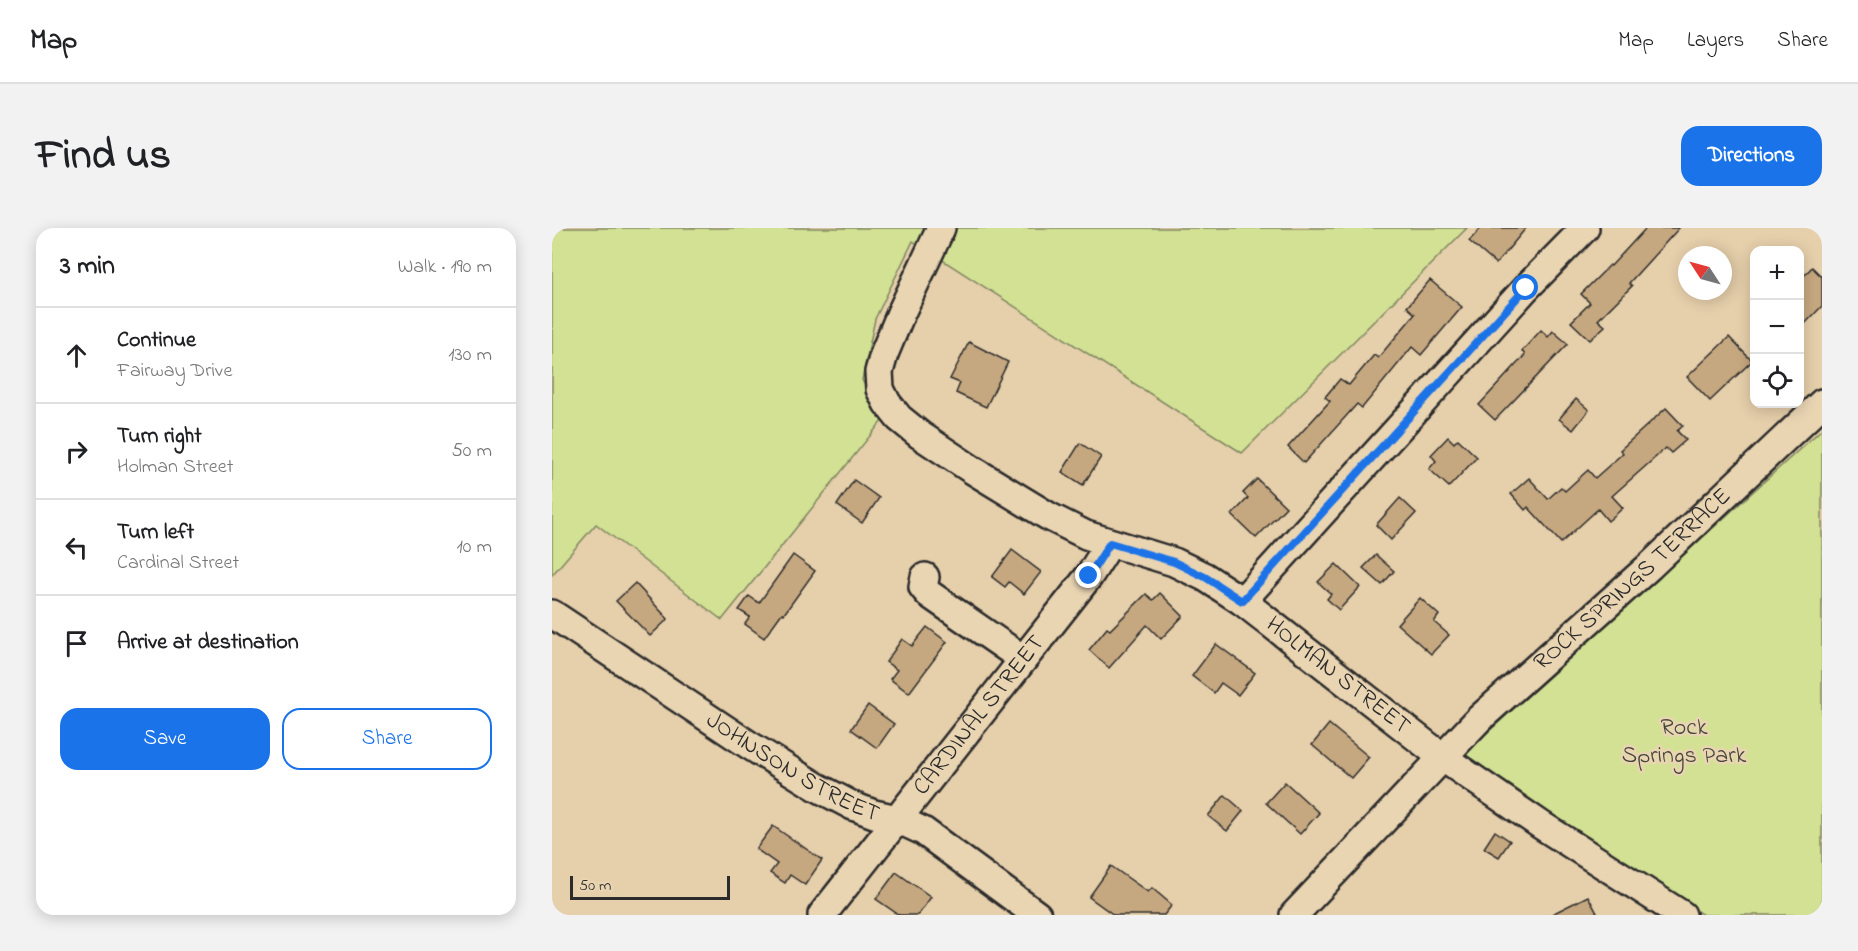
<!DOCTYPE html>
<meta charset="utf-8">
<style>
body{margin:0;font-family:"Indie Flower",sans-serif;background:#f2f2f2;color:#202124}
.controls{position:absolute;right:18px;top:18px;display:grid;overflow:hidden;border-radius:12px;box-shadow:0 3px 15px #0003}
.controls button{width:54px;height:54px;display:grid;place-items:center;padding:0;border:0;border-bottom:2px solid #e0e0e0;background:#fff;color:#202124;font:30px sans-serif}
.compass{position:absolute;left:1126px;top:18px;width:54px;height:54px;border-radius:50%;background:#fff;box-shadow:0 3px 15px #0003;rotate:306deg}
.scale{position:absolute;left:18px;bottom:15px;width:160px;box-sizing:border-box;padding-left:6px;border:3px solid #2b2b2b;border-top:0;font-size:16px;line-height:21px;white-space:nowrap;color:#2b2b2b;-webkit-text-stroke:4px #ead5b3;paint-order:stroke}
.stop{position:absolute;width:18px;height:18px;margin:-14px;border:4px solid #1a73e8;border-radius:50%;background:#fff}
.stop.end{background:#1a73e8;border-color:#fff;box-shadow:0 2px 6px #0008}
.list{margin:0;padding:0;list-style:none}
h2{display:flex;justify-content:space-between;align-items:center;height:78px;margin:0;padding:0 24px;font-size:26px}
h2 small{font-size:20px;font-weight:400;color:#757577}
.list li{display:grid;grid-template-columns:39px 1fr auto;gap:18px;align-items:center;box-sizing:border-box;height:96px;padding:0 24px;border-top:2px solid #e0e0e0}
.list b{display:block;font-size:22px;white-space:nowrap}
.list p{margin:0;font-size:20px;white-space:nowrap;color:#757577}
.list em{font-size:20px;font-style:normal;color:#757577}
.actions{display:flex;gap:12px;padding:18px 24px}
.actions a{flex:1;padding:14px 0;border:2px solid #1a73e8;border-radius:18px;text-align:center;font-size:21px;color:#1a73e8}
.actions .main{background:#1a73e8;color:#fff}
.icon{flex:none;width:33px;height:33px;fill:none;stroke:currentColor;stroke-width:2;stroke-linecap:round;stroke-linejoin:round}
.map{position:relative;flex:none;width:1270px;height:687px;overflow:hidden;border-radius:18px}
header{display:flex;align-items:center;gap:36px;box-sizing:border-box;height:84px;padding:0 30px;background:#fff;border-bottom:2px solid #e0e0e0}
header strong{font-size:28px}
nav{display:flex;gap:33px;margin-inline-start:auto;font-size:21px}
.intro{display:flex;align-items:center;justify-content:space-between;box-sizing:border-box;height:144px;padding:0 36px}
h1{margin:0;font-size:42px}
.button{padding:15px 27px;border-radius:18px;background:#1a73e8;color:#fff;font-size:21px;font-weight:700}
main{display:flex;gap:36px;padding:0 36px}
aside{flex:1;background:#fff;border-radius:18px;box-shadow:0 3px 15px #0003}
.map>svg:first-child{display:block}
.green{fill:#d3e194;stroke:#7f8660;stroke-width:1.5}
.building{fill:#c6a880;stroke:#2b2b2b;stroke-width:1.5}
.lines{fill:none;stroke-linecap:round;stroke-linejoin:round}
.minor-casing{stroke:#2b2b2b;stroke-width:32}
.minor{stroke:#ead5b3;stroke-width:27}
.route{stroke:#1a73e8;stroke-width:8}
.labels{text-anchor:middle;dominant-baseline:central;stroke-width:5;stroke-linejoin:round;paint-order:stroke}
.street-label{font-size:24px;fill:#2b2b2b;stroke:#ead5b3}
.park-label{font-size:24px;fill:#44463b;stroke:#ead5b3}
</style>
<header>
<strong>Map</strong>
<nav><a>Map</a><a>Layers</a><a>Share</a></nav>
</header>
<div class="intro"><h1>Find us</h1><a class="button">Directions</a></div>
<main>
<aside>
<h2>3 min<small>Walk · 190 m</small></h2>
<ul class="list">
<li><svg class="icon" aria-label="ahead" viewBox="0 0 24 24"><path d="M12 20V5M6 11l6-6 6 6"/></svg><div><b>Continue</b><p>Fairway Drive</p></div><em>130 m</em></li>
<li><svg class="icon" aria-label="right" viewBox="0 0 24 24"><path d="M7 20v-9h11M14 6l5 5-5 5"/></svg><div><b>Turn right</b><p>Holman Street</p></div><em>50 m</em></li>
<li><svg class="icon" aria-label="left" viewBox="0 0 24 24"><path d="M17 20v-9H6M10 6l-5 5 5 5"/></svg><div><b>Turn left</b><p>Cardinal Street</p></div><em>10 m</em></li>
<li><svg class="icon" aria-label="arrive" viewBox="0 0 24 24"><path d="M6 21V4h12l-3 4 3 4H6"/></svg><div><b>Arrive at destination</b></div></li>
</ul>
<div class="actions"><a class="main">Save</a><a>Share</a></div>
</aside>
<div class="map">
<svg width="1270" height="687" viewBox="0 0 1270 687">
<rect width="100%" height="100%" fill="#e6cfab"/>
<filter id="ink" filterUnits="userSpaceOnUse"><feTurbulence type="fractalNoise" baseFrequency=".0167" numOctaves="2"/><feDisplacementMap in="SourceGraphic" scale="12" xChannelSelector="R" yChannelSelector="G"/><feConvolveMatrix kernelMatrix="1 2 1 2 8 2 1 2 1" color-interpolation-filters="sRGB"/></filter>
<g filter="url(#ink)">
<g class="green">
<polygon points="0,0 915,0 690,225 361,13 323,91 310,152 330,193 170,392 44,296 0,347"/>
<polygon points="1270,201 1270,687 1151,687 1067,636 937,546 912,526"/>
</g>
<g class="building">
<polygon points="929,0 974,0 944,36 917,13"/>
<polygon points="1094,0 1127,0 1077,55 1080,58 1046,92 1053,98 1038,112 1019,94 1038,75 1029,66 1058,37 1059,38"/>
<polygon points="1260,39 1270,49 1270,78 1248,101 1248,52"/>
<polygon points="878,52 910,79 869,127 860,119 810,180 805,176 752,235 736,219 778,173 773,169 788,151 797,157 822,127 826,130 863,86 855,79"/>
<polygon points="989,102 996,109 1001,103 1016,116 943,192 927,177 973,127 970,123"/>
<polygon points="1177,109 1200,133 1158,173 1135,149"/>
<polygon points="417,114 456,134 434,179 404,165 408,155 398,151"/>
<polygon points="1024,171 1037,182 1021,202 1007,191"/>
<polygon points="1114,180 1131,198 1125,203 1134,212 1119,225 1114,220 1060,268 1071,280 1056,293 1046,281 1009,315 976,279 973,282 959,266 977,250 996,271 1009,259 1013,263 1036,242 1043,250 1071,225 1068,222"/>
<polygon points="896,209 902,215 906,211 925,229 897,259 877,241 884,233 879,227"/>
<polygon points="528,215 549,229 531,257 510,244"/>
<polygon points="705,251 734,279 704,310 680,287 696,270 691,265"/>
<polygon points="302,252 327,270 310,295 285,277"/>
<polygon points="848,270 864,285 839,312 824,297"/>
<polygon points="460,322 489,344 472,366 457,354 453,359 440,349"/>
<polygon points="241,327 263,343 232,386 230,385 212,410 193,396 198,389 187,382 197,368 207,375"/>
<polygon points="824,327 842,343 830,357 811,340"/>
<polygon points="784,336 808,359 787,382 775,371 779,366 766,354"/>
<polygon points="83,355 116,391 98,408 64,373"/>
<polygon points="608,365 631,388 609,411 595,397 557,440 537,422 555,400 558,402 594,366 601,372"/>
<polygon points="868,370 887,387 882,394 897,407 879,426 845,396"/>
<polygon points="375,399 395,414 357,465 338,451 345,442 334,434 350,411 360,418"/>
<polygon points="664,416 703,445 686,467 669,455 662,465 640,448"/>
<polygon points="316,477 342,496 325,520 299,501"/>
<polygon points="777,496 817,529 799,550 760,517"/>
<polygon points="733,554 767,585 748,606 714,575"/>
<polygon points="673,567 691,583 675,603 656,588"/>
<polygon points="221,598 270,632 253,657 238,647 233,655 218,645 225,636 204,621"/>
<polygon points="943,603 958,613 947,629 932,620"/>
<polygon points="559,638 596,664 600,660 620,677 612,687 562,687 537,669"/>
<polygon points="344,644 379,669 366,687 347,687 324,671"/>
<polygon points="1036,668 1046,687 998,687"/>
</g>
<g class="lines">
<defs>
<g id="minor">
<path id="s1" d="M389,0L349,85L332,126L327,144L328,161L335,175L347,190L368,207L419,241L496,288L534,307L622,334L653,349L690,373L890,529L989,597L1130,687"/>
<polyline points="373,349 371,359 377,366 471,431"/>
<polyline points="690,373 974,60 1033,0"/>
<path id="s2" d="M0,386L197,517L265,559L301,578L322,586L345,591L371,603L485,687"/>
<path id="s3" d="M270,687L537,348L558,315"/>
<path id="s4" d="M742,687L927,491L1098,338L1270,175"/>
</g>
</defs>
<use href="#minor" class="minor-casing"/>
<use href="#minor" class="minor"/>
</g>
</g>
<g class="lines" filter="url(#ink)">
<polyline class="route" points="537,348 558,315 622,334 653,349 690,373 974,60"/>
</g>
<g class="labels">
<g class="street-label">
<text stroke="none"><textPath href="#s4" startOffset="477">ROCK SPRINGS TERRACE</textPath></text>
<text stroke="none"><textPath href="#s1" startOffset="722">HOLMAN STREET</textPath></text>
<text stroke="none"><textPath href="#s3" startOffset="254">CARDINAL STREET</textPath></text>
<text stroke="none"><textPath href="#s2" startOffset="286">JOHNSON STREET</textPath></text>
</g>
<g class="park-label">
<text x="1132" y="500">Rock<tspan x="1132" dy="28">Springs Park</tspan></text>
</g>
</g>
</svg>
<div class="controls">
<button>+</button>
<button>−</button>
<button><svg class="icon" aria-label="locate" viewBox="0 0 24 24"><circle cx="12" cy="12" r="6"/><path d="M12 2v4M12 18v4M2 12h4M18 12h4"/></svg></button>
</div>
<svg class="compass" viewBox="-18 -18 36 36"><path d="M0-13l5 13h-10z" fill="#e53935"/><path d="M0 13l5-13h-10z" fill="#757577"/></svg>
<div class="scale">50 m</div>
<div class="stop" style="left:974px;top:60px"></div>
<div class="stop end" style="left:537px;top:348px"></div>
</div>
</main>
